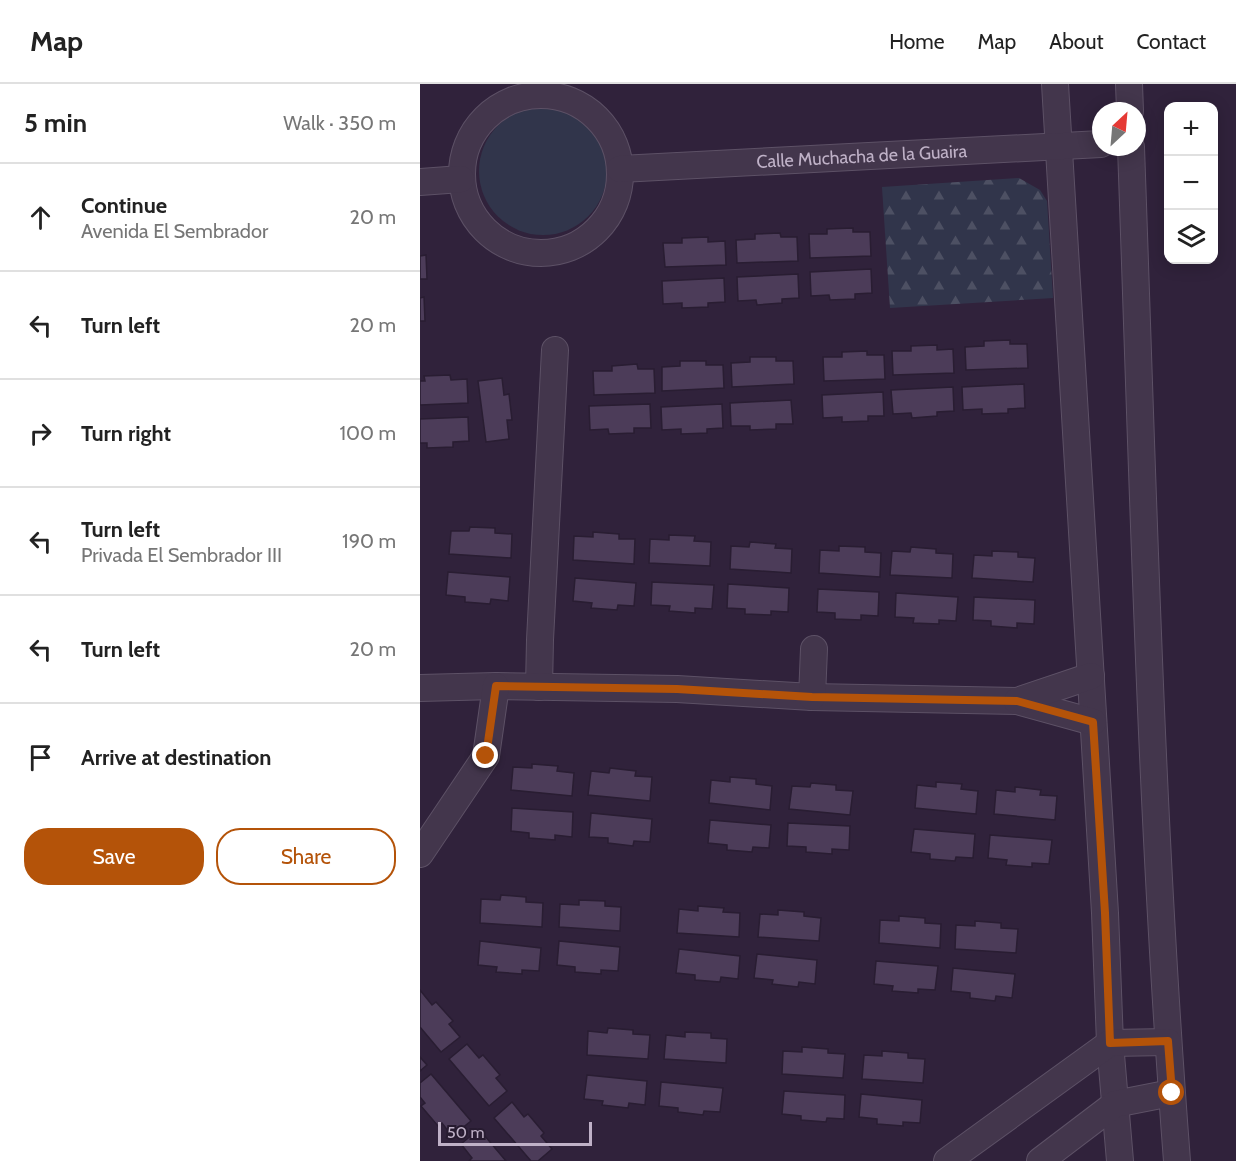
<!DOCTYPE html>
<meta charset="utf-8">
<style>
body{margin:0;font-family:Cabin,sans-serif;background:#f6f6f6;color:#222}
.controls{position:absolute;right:18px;top:18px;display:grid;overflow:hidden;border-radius:12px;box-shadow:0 3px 15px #0003}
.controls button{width:54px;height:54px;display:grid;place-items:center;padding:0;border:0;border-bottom:2px solid #e0e0e0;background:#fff;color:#222;font:30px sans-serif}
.compass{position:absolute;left:672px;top:18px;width:54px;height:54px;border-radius:50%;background:#fff;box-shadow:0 3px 15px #0003;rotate:26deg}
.scale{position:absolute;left:18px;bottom:15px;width:154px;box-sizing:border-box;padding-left:6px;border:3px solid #bfb1c7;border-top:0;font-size:16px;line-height:21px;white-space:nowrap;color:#bfb1c7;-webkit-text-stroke:4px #271b30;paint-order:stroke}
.stop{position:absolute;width:18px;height:18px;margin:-14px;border:4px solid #b45309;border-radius:50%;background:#fff}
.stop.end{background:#b45309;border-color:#fff;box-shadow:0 2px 6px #0008}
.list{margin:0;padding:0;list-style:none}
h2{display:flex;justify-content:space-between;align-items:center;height:78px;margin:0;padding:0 24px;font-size:26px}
h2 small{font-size:20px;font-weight:400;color:#767676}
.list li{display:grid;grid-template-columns:39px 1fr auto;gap:18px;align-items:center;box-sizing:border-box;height:108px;padding:0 24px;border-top:2px solid #e0e0e0}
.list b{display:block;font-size:22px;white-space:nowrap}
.list p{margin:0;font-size:20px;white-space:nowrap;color:#767676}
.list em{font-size:20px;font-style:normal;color:#767676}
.actions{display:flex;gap:12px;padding:18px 24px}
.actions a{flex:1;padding:14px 0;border:2px solid #b45309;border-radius:24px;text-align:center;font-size:21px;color:#b45309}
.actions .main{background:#b45309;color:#fff}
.icon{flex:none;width:33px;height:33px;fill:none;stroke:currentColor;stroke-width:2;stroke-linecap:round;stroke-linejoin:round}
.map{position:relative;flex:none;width:816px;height:1077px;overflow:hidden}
header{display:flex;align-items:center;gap:36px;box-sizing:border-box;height:84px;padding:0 30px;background:#fff;border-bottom:2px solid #e0e0e0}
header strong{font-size:28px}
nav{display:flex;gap:33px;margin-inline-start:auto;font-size:21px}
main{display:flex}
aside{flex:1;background:#fff}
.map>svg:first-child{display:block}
.grass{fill:#31354b}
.forest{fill:url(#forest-firs)}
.building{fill:#4c3c59;stroke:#291d32;stroke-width:1.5}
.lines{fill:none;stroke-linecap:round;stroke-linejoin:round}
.minor-casing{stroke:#5d5166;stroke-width:28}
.minor{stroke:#43364c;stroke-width:26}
.route{stroke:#b45309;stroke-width:8}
.labels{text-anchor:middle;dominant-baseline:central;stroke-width:6;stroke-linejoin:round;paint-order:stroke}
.street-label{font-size:18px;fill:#bfb1c7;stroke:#271b30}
</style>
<header>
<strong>Map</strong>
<nav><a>Home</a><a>Map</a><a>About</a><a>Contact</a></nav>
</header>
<main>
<aside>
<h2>5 min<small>Walk · 350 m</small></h2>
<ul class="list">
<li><svg class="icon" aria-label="ahead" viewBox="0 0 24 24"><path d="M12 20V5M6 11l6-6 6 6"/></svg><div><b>Continue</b><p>Avenida El Sembrador</p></div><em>20 m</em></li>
<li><svg class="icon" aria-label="left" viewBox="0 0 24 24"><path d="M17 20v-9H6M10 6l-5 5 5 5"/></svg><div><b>Turn left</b></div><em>20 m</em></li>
<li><svg class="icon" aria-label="right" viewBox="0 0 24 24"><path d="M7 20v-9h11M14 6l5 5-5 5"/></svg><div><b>Turn right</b></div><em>100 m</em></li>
<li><svg class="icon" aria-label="left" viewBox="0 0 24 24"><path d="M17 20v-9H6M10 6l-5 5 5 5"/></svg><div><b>Turn left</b><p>Privada El Sembrador III</p></div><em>190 m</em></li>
<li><svg class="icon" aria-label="left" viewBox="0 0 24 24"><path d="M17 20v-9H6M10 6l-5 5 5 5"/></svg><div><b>Turn left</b></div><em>20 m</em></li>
<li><svg class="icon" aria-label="arrive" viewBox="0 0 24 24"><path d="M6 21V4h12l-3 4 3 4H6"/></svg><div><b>Arrive at destination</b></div></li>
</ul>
<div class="actions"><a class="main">Save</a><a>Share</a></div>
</aside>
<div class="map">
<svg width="816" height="1077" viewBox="0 0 816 1077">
<defs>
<pattern id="forest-firs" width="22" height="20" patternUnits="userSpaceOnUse" patternTransform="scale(1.5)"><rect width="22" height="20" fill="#31354b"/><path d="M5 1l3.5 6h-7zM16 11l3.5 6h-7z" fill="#4d5063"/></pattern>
</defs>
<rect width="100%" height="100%" fill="#30223b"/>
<circle class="grass" cx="123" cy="87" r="64"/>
<polygon class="forest" points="599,94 620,106 627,117 633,214 470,224 462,103"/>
<g class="building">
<polygon points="433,144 433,148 450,148 451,172 390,174 389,150 407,150 407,145"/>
<polygon points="360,149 361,153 377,153 378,177 317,179 316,156 335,155 335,150"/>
<polygon points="288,153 288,158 305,157 306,181 245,183 243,159 262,159 262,154"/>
<polygon points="6,171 7,195 0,195 0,172"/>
<polygon points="451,185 452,209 435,210 435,215 410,216 409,211 391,212 390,188"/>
<polygon points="378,190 379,214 362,215 362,219 337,221 336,216 318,217 317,193"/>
<polygon points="304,194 305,218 288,219 288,223 262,224 262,219 243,220 242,197"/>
<polygon points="4,213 5,237 0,237 0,214"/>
<polygon points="590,256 590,260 607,260 608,284 546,286 545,263 564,262 564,257"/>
<polygon points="517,261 517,266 533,265 534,289 473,291 472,267 491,267 491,262"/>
<polygon points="447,267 447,271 464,271 465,295 404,297 403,273 422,273 422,268"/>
<polygon points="330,273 356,273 356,277 373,277 374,300 312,303 311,279 330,278"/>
<polygon points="260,277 286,277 286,281 303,281 304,304 242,307 242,283 260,282"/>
<polygon points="217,280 218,285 234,285 235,309 174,311 173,287 192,287 192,282"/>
<polygon points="30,291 31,296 47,295 48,319 0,321 0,297 5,297 4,292"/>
<polygon points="82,294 84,311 89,310 92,336 87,336 89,355 66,358 58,297"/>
<polygon points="604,300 605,324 588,325 588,329 562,330 562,325 543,326 542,303"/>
<polygon points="533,303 534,327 517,328 517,332 492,334 491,329 473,330 471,306"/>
<polygon points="463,308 464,332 448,332 448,337 422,338 422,333 403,334 402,311"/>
<polygon points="371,316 373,340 356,340 356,345 330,346 330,342 311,342 310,319"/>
<polygon points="230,320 231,344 214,344 214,349 189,350 188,345 170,346 169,322"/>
<polygon points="302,320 303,344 287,345 287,349 261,350 261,345 242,346 241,323"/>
<polygon points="48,333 49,357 33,358 33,363 7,364 7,359 0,359 0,335"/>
<polygon points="50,443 75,444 75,449 92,450 91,474 29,470 31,447 49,447"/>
<polygon points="173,448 199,450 199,455 215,455 214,480 153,476 154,452 173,453"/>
<polygon points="249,451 275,452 274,457 291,458 290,482 229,479 230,455 249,456"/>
<polygon points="330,458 356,460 355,464 372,465 371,489 310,485 311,462 329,463"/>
<polygon points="419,462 445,463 445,468 461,469 460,493 399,489 400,466 419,467"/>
<polygon points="491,463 516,465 516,469 533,470 532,494 470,491 472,467 490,468"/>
<polygon points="572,467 598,468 598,473 615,474 613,498 552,494 554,471 572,472"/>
<polygon points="28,488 90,493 88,517 71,515 70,520 45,518 45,513 26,511"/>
<polygon points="155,494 216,499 214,522 198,521 197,526 171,524 172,519 153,517"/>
<polygon points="232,498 294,501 292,525 275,524 275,529 249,527 250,522 231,521"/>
<polygon points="308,500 369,504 368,528 351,527 351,531 325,530 325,525 307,524"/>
<polygon points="398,505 459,508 458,532 441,531 441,536 415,535 415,529 397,528"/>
<polygon points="476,509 538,513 536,537 519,536 519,540 493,539 494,534 475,533"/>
<polygon points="554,513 615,516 614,540 597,539 597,544 571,542 571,537 553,536"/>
<polygon points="112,680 138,682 137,687 154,689 152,712 91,706 93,683 112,684"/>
<polygon points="190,684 216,687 215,692 232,693 230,717 168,711 171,687 189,689"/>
<polygon points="310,693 336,695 336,700 352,702 350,726 289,719 291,696 310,698"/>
<polygon points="516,698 542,700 541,705 558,707 556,730 495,724 497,701 516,703"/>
<polygon points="391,699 416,701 416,706 433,707 430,731 369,725 372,702 390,703"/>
<polygon points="595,703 621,706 620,711 637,712 635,736 574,730 576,706 595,708"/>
<polygon points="92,724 153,728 152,753 135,751 135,756 109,754 109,749 91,747"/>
<polygon points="171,729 232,735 230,758 214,757 213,762 188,759 188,754 169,753"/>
<polygon points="290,736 351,741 349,764 333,763 332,768 307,766 307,761 288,759"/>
<polygon points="368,739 430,742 429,766 412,765 412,770 386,768 386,763 367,762"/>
<polygon points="494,745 555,750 553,774 536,773 535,777 510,775 510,770 491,768"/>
<polygon points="570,751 632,756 629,780 612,779 612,783 586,781 587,776 568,774"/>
<polygon points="81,811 106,813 106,818 123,819 122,843 60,839 61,815 80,816"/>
<polygon points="159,816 185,817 185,822 201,823 200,847 139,843 140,820 159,821"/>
<polygon points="278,822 304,824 303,828 320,829 319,853 257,849 259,825 278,827"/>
<polygon points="358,826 384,828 384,832 401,834 399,857 338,853 340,830 358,831"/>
<polygon points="479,832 505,834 505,839 521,840 520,864 459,859 460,836 479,837"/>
<polygon points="555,837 581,839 581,844 598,845 596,869 535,865 536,841 555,842"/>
<polygon points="60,857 121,864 119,887 102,886 102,890 76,888 77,883 58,881"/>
<polygon points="139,857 200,863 198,887 181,886 181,890 155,888 155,883 137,881"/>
<polygon points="259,865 320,872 318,895 301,893 300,898 275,896 275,891 256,889"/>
<polygon points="337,870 397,876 395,900 379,898 378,903 352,900 353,896 334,894"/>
<polygon points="456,877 518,882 515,906 498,905 498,909 472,907 473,902 454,900"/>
<polygon points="533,884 595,890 592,914 576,912 575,917 550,914 550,909 531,907"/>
<polygon points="0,906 12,921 16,918 33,937 29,940 40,953 21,968 0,943"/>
<polygon points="188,944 213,946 213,950 230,951 228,975 167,971 168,947 187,949"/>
<polygon points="265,948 291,949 291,954 307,955 306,979 244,975 246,951 265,953"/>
<polygon points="47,960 59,974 63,971 80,991 76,994 87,1007 69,1022 29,975"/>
<polygon points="382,963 408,965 408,969 425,970 423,994 362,990 363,967 382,968"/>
<polygon points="462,967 488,969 488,974 505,975 503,999 442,995 444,971 462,972"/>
<polygon points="0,973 7,981 0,987"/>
<polygon points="11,990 51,1037 32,1052 22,1039 18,1042 1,1022 5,1019 0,1013 0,999"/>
<polygon points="167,991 227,997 225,1021 209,1019 208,1024 182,1021 183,1017 164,1015"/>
<polygon points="241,998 303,1004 300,1028 284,1027 283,1031 258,1028 258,1024 239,1022"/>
<polygon points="364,1007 425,1011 424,1035 407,1034 406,1038 381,1036 381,1032 362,1030"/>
<polygon points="441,1010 502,1016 500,1039 483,1038 483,1042 457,1040 457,1035 439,1033"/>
<polygon points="92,1018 104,1033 108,1030 124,1049 121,1052 132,1065 118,1077 111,1077 74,1034"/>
<polygon points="59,1045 86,1077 49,1077 52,1074 41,1060"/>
</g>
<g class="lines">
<defs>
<g id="minor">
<polyline points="635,0 685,829 690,959 700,1077"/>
<polyline points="709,0 710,27"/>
<circle cx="121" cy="90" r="79"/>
<path d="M711,63C723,401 731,740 757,1077"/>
<path id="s1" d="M200,85L681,60"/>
<polyline points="0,98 41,95"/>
<polyline points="119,603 120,556 135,266"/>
<polyline points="0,604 76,602 257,605 392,613 597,617 673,638"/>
<polyline points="392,613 394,565"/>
<polyline points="597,617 671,592"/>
<polyline points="0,770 66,672 76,602"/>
<polyline points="527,1077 690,959 748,958"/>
<polyline points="620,1077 695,1020 751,1009"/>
</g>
</defs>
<use href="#minor" class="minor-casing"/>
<use href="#minor" class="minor"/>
</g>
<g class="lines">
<polyline class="route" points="66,672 76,602 257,605 392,613 597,617 673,638 685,829 690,959 748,957 752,1009"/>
</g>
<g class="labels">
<g class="street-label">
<text stroke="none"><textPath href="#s1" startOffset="242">Calle Muchacha de la Guaira</textPath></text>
</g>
</g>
</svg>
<div class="controls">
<button>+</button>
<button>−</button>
<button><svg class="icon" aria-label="layers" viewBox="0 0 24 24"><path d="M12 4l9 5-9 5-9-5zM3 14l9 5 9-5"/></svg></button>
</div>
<svg class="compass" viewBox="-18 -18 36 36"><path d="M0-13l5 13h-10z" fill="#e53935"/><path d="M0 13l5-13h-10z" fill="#767676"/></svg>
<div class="scale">50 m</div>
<div class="stop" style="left:752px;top:1009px"></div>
<div class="stop end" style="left:66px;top:672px"></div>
</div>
</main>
